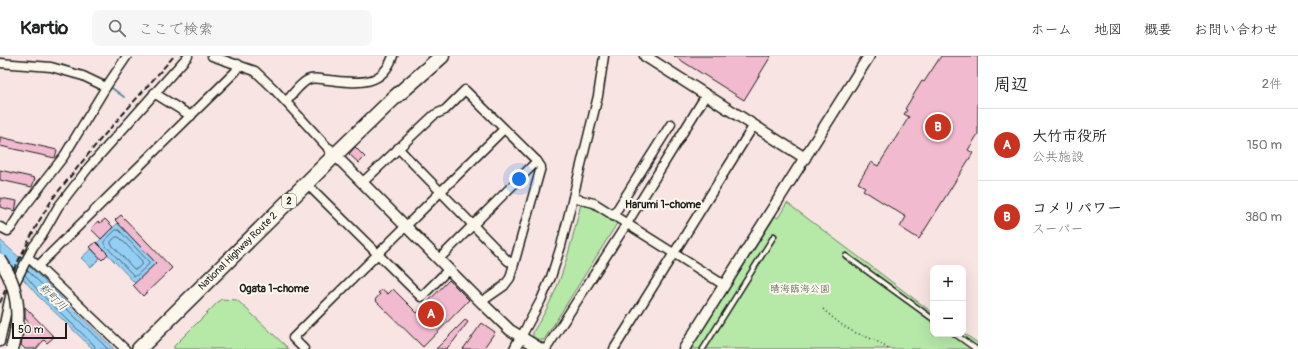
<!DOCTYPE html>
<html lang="ja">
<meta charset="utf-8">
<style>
body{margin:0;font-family:Pangolin,"Klee One",sans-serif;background:#f6f6f6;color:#202124}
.controls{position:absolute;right:12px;bottom:12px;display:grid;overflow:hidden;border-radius:8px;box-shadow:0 4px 16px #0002}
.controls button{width:36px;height:36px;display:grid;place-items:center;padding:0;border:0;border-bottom:1px solid #e0e0e0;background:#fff;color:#202124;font:20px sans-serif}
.scale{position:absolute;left:12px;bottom:10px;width:55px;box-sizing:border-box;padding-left:4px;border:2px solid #1c1c1c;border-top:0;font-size:11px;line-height:14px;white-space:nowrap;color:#1c1c1c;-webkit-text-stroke:3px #fbf7ec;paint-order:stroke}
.you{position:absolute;left:519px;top:123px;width:14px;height:14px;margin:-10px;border:3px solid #fff;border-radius:50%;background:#1a73e8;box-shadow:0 0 0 6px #1a73e833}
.badge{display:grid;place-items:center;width:26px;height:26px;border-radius:50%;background:#c8321e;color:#fff;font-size:13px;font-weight:700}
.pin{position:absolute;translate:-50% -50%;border:2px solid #fff;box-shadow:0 1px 4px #0006}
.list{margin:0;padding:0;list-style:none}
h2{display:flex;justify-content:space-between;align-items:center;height:52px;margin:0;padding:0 16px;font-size:17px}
h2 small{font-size:13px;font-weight:400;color:#757577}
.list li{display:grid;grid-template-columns:26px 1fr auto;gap:12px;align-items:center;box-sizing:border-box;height:72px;padding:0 16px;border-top:1px solid #e0e0e0}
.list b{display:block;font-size:15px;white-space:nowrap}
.list p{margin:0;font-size:13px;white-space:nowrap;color:#757577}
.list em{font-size:13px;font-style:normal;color:#757577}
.icon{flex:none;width:22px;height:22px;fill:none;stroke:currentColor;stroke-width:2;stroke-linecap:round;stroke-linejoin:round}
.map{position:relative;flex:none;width:978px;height:293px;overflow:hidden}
header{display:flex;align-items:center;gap:24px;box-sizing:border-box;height:56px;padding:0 20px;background:#fff;border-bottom:1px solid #e0e0e0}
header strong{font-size:19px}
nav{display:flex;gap:22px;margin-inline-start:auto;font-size:14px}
.search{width:280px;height:36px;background:#f6f6f6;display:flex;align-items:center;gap:10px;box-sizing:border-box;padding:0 14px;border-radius:8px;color:#757577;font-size:15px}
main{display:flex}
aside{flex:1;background:#fff}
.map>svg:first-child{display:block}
.green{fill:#b6e8a8;stroke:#698262}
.water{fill:#93cff4;stroke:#63879e}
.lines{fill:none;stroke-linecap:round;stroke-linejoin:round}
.shore{stroke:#4c6472;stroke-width:1}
.stream{stroke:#63879e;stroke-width:2}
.building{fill:#f2bacf;stroke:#1c1c1c}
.service-casing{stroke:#1c1c1c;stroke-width:7}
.minor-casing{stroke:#1c1c1c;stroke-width:11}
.tertiary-casing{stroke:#1c1c1c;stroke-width:13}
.trunk-casing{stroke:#1c1c1c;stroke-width:17}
.path{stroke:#1c1c1c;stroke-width:1.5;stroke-dasharray:1 3;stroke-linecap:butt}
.service{stroke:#fbf7ec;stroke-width:4}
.minor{stroke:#fbf7ec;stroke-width:8}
.tertiary{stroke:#fbf7ec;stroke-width:10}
.trunk{stroke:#fbf7ec;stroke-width:14}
.rail{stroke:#1c1c1c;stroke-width:2;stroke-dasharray:6 3;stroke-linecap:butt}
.secondary-bridge-casing{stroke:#1c1c1c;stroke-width:15;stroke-linecap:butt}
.secondary-bridge{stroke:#fbf7ec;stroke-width:12}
.labels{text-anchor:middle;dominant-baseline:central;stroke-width:4;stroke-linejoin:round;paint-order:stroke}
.shield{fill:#fbf7ec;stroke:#5f5e5a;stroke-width:1}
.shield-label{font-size:9px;font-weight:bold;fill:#1c1c1c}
.street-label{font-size:10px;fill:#1c1c1c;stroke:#fbf7ec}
.park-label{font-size:10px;fill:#4a5946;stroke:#fbf7ec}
.neighbourhood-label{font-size:11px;font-weight:bold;fill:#1c1c1c;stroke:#fbf7ec}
.water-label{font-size:11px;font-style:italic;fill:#465b68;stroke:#fbf7ec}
</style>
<header>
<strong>Kartio</strong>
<div class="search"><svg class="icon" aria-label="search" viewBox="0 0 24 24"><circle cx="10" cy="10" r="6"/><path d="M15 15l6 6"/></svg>ここで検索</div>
<nav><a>ホーム</a><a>地図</a><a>概要</a><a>お問い合わせ</a></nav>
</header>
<main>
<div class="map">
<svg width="978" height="293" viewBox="0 0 978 293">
<rect width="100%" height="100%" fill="#f8e5e3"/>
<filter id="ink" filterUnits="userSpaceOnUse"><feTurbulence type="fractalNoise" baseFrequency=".025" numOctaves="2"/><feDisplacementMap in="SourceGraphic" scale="8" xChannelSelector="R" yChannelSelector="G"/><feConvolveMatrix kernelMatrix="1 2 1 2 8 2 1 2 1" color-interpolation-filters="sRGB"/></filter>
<g filter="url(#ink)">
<g class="green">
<polygon points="787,147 933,257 933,278 963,277 978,287 978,293 691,293 771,167 775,160 778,162"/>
<path d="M581,148L592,151L618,166L544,284H539L533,281V276C539,266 545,257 550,246C565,217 573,179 581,148Z"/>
<polygon points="221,243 237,244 289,293 174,293 174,290"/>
</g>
<g class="water">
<polygon points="118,167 156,207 135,227 97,187"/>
<polygon points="0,184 31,212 114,293 93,293 38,240 0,196"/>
<polygon points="91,193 100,202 91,211 81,202"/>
</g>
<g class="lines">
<g class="shore">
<polygon points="116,174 119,174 149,206 149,208 136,220 134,220 104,188 104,186"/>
<polygon points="116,181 119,181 142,205 142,208 137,213 134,213 111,188 111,186"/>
<polyline points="27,214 108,293"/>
<polyline points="25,219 41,238 94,289 95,293"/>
</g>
<g class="stream">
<polyline points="62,9 70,12"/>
<polyline points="109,30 124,41"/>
</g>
</g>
<g class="building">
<polygon points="674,0 771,0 744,44"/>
<polygon points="941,0 978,0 978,78 968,94 973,97 919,183 900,171 906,161 863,134 865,131 858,127 871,106 878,110 909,61 904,58 907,54 905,53 922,25 924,26"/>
<polygon points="0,81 57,94 55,102 0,90"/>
<polygon points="355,91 365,101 359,107 349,98"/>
<polygon points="0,114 35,122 32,131 0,124"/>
<polygon points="0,142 17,145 15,155 0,151"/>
<polygon points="121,159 172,212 143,240 133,229 156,207 115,164"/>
<polygon points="105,163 113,171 101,183 91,173 98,165 100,167"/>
<polygon points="96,186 108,198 102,204 90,191"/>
<polygon points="449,224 469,244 423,291 375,244 380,238 378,237 382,233 388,238 393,233 417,257"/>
<polygon points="25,251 54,281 47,287 44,284 36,293 25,293 21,289 24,271 29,267 25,262"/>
<polygon points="465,264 468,266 453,286 446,293 436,293"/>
<polygon points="482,267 495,276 483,293 463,293"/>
</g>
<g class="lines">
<defs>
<g id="service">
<polyline points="846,200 933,263"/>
<polyline points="955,278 976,293"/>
<polyline points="703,293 774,180"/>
</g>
<g id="minor">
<polyline points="212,0 255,15 273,32 329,93"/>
<polyline points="0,7 51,11 83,20 106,31"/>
<polyline points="154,37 191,60"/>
<path d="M286,46C292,39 301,26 310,23C316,21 323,24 329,24C356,27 382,32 393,0"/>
<polyline points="398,92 508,205 514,207"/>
<polyline points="363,126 434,59 445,54 465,34 537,105 541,111 510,222 504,230 481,246"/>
<polyline points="307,128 421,241 449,213"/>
<polyline points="573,142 594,147 724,229"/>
<polyline points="613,160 671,68"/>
<polyline points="0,171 8,175 11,172 23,153 64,100 106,31 127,0"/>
<polyline points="28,201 125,293"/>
<polyline points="439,203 537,105"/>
<polyline points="38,210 236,15 238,8"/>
<polyline points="521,281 541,244 551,221 561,190 598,40 604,0"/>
<polyline points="0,286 10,240 16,225 33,191 42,179 58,151 89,111 188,0"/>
<polyline points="304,293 293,282 504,73"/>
<polyline points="546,293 626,169 706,39"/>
<polyline points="614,293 754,69"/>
</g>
<g id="tertiary">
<polyline points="645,0 805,102"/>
<polyline points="329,93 481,246 510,274 541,293"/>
<polyline points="515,293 521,281"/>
<polyline points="684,293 869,0"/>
</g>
<g id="trunk">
<path id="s1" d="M139,293L335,99L393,43L442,0"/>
</g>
</defs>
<use href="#service" class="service-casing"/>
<use href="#minor" class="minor-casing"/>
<use href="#tertiary" class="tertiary-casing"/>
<use href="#trunk" class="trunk-casing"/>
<path class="path" d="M823,253C833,262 842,270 854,276C866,281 878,284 888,293"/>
<use href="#service" class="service"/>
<use href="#minor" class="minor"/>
<use href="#tertiary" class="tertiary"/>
<use href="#trunk" class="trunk"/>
<polyline class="rail" points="0,247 12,217 39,165 53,142 99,85 174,0"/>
<defs>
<path id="secondary-bridge" d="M0,204C19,232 22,261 12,293"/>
</defs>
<use href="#secondary-bridge" class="secondary-bridge-casing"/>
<use href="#secondary-bridge" class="secondary-bridge"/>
</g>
</g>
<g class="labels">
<rect class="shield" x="282" y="138" width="14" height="14" rx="3"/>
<g class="shield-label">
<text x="289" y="145">2</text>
</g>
<g class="street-label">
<text stroke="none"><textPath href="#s1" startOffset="139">National Highway Route 2</textPath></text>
</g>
<g class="park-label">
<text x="800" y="233">晴海臨海公園</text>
</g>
<g class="neighbourhood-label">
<text x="663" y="148">Harumi 1-chome</text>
<text x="274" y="232">Ogata 1-chome</text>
</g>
<g class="water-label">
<text transform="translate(53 241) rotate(44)">新町川</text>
</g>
</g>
</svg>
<div class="controls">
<button>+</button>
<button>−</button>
</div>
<div class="scale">50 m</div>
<div class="you"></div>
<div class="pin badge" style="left:431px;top:258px">A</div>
<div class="pin badge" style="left:938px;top:71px">B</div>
</div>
<aside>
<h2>周辺<small>2件</small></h2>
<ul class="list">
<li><span class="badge">A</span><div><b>大竹市役所</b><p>公共施設</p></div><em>150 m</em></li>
<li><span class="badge">B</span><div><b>コメリパワー</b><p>スーパー</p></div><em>380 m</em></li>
</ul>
</aside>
</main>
